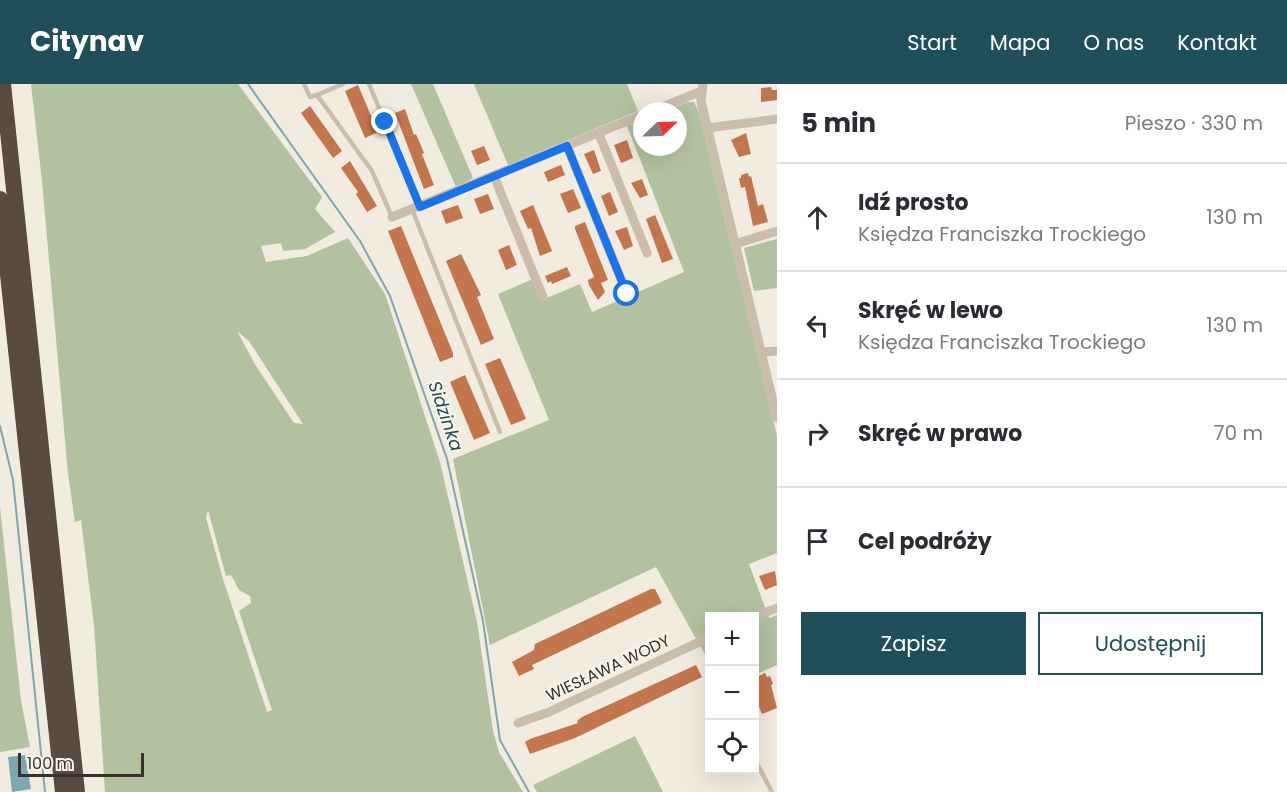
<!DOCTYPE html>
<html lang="pl">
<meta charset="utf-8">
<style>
body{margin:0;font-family:Poppins,sans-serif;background:#f2f2f3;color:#2b2b33}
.controls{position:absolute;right:18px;bottom:18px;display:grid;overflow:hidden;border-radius:0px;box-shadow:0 6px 24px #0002}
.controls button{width:54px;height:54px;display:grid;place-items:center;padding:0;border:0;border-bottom:2px solid #e1e1e2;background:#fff;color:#2b2b33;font:30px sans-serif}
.compass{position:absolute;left:633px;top:18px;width:54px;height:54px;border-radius:50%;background:#fff;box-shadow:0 6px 24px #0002;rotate:67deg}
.scale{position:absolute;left:18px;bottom:15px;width:126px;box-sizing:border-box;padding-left:6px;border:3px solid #38302a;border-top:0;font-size:16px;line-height:21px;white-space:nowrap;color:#38302a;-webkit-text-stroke:4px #faf5eb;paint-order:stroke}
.stop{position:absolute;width:18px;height:18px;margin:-14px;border:4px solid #1a73e8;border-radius:50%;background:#fff}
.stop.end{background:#1a73e8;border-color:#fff;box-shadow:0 2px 6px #0008}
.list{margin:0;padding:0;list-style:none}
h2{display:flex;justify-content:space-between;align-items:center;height:78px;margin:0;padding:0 24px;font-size:26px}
h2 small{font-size:20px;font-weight:400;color:#7c7c81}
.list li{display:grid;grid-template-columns:39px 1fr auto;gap:18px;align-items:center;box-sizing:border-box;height:108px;padding:0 24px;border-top:2px solid #e1e1e2}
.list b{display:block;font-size:22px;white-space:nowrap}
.list p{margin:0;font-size:20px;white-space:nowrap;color:#7c7c81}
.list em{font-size:20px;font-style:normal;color:#7c7c81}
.actions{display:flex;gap:12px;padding:18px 24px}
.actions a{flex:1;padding:14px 0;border:2px solid #204f59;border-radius:0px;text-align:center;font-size:21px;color:#204f59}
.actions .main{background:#204f59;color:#fff}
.icon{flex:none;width:33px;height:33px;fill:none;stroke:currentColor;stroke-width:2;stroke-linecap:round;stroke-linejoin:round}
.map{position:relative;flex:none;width:777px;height:708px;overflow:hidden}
header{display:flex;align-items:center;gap:36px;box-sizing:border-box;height:84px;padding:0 30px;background:#204f59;color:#fff}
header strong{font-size:28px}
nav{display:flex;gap:33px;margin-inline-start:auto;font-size:21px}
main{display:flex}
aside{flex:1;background:#fff}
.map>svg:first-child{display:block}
.green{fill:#b2c19f;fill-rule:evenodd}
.water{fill:#7ea8af}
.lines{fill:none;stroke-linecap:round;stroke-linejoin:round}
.stream{stroke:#7ea8af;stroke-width:2}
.building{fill:#c3754c}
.service{stroke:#cabdab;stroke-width:4.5}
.minor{stroke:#cabdab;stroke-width:9}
.motorway{stroke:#594b41;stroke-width:16}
.route{stroke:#1a73e8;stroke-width:8}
.labels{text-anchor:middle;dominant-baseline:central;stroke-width:4.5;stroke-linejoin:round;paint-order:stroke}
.street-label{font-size:16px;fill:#38302a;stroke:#faf5eb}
.water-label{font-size:18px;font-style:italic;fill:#204f59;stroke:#faf5eb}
</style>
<header>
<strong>Citynav</strong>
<nav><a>Start</a><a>Mapa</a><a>O nas</a><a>Kontakt</a></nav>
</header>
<main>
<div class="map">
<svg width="777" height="708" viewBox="0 0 777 708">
<rect width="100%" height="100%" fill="#f2ebdf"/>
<g class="green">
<path d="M31,0H238L322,113L315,125L335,148L305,165L283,167L281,159L261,162L266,178L307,172L348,154L385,210L440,378L477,538L493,647L499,668L523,708H105L94,541L81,436L75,438L68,390L42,97ZM237,247L249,257L303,340L294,339L256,282ZM208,426L226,492L231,491L239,506L250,512L251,519L239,527L272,626L267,628L223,495L206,434Z"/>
<polygon points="411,0 433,0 473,94 456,103"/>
<polygon points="474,0 627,0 638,27 508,81"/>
<polygon points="688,18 694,18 699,28 777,352 777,469 749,480 769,534 777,531 777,581 755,591 754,532 710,532 709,578 656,483 490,561 453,375 549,336 498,210 533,195 542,216 580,200 592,228 684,188 627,42 642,36 642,63 678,63 678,27 665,27"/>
<polygon points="777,155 777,204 754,207 744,164"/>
<polygon points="0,423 21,617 30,663 0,668"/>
<polygon points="635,652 663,708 537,708 533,701"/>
</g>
<polygon class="water" points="25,671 31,705 12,708 8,673"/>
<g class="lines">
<g class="stream">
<polyline points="248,0 360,157 390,212 447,375 483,537 500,656 529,708"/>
<polyline points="0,342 13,396 45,708"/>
</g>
</g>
<g class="building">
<polygon points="358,1 378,48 365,54 345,7"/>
<polygon points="771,3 772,6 777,6 777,16 761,18 761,4"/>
<polygon points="310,22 342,67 333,74 301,29"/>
<polygon points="405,25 414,51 416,50 424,69 422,70 434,101 424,105 395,29"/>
<polygon points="746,49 751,70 739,73 731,56"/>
<polygon points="627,56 633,74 621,79 614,61"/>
<polygon points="484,62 490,76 477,81 471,67"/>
<polygon points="594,66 601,87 593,90 584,70"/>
<polygon points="350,77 377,122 367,128 356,110 358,108 341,84"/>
<polygon points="561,81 565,91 548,98 544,88"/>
<polygon points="748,89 749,93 751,92 758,122 763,120 768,138 753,142 745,103 741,104 739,94 741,94 741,91"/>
<polygon points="642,95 648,111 640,114 631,99"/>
<polygon points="573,105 581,124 568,129 560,110"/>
<polygon points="610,108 618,128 609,132 601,112"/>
<polygon points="488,110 494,125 480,130 474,115"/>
<polygon points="458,121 463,134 446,140 441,127"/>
<polygon points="533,121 552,167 540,172 531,144 528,145 520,127"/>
<polygon points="655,131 673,175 662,179 646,135"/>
<polygon points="585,138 608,196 601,199 605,208 598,216 589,201 588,196 594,193 575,145 575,142"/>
<polygon points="401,142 453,269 453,273 440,278 388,147"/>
<polygon points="627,143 633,162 624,166 615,147"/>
<polygon points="509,161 517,181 506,186 498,166"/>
<polygon points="461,170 481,211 477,213 494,255 481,261 446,177"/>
<polygon points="567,183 571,192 552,200 551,197 548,199 545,192"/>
<polygon points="500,274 526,335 511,341 485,280"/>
<polygon points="465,291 490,349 474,356 450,298"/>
<polygon points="775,487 777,501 765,506 759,492"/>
<polygon points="651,505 655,505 662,519 532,581 534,585 519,592 512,578 534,566 535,560"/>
<polygon points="696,581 702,593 575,654 530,670 525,658 530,655 578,639 577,637 582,633"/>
<polygon points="765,589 767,593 770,592 773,600 771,601 777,624 762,630 754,611 754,603 758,602 754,594"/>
</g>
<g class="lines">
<g class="service">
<polyline points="304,0 310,13 317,11"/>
<polyline points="343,0 317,11 372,87 392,133"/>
<polyline points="369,0 420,122"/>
<polyline points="412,125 500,348"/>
<polyline points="754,674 772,708"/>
</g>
<g class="minor">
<polyline points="703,0 701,17 777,334"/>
<polyline points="652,27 702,7"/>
<polyline points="707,44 777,35"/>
<polyline points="599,50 647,169"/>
<polyline points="567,62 627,210"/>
<polyline points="494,92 543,213"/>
<polyline points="392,133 642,31"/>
<polyline points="735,160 777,147"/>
<polyline points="762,268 777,267"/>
<polyline points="754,533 777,524"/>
<polyline points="518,639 549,628 710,553"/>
</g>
<g class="motorway">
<polyline points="3,0 77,708"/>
<polyline points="0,115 63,708"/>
</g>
</g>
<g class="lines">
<polyline class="route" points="385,38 420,123 567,62 627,210"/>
</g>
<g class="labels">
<g class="street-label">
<text transform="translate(608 584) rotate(-25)">WIESŁAWA WODY</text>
</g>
<g class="water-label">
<text transform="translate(446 332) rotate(71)">Sidzinka</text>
</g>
</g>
</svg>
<div class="controls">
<button>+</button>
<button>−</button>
<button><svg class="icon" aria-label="locate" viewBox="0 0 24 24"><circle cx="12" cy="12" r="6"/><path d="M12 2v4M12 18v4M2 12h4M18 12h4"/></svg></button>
</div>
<svg class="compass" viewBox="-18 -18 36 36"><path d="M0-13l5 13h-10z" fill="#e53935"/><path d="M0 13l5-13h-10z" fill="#7c7c81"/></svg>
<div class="scale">100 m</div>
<div class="stop" style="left:627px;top:210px"></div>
<div class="stop end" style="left:385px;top:38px"></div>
</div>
<aside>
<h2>5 min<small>Pieszo · 330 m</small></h2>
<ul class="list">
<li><svg class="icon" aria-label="ahead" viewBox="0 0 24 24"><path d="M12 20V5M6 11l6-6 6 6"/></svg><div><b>Idź prosto</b><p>Księdza Franciszka Trockiego</p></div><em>130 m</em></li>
<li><svg class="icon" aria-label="left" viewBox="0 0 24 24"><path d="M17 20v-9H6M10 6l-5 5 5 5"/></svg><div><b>Skręć w lewo</b><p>Księdza Franciszka Trockiego</p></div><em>130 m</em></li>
<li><svg class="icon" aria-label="right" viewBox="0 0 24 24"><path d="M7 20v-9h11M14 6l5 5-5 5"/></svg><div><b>Skręć w prawo</b></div><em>70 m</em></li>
<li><svg class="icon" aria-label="arrive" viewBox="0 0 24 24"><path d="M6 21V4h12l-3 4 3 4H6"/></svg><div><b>Cel podróży</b></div></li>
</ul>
<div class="actions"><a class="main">Zapisz</a><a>Udostępnij</a></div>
</aside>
</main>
